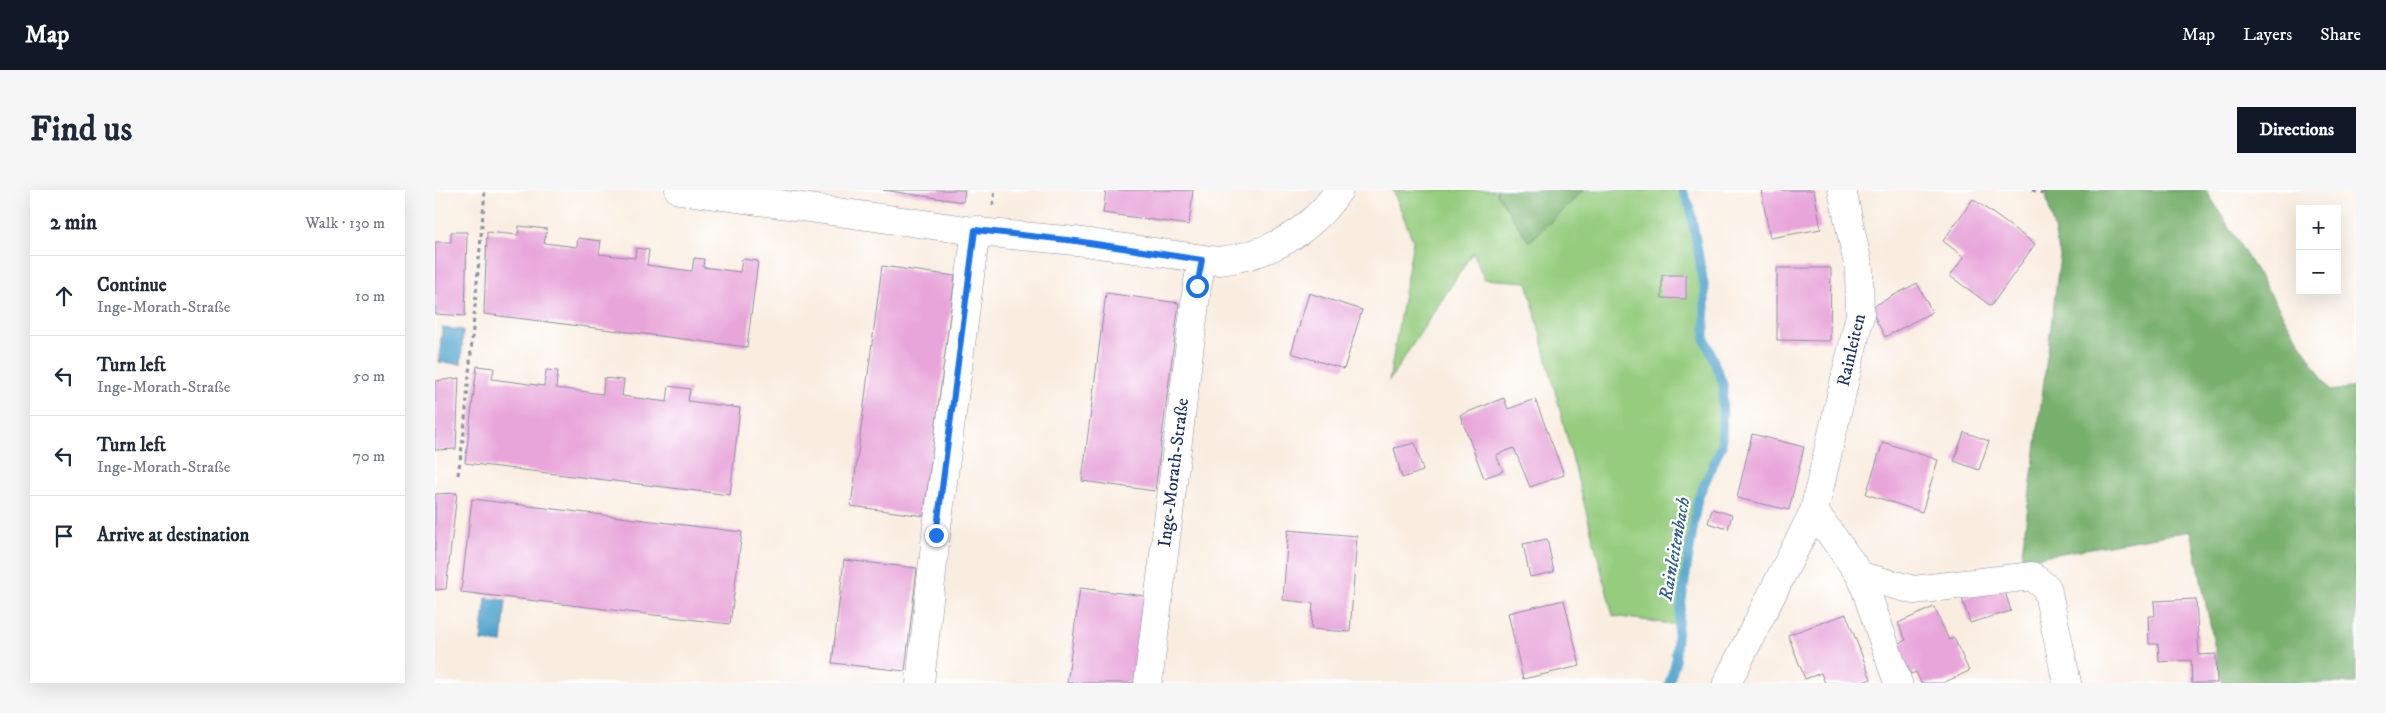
<!DOCTYPE html>
<meta charset="utf-8">
<style>
body{margin:0;font-family:"IM FELL DW Pica",serif;background:#f6f6f7;color:#1f2937}
.controls{position:absolute;right:15px;top:15px;display:grid;overflow:hidden;border-radius:0px;box-shadow:0 5px 20px #0002}
.controls button{width:45px;height:45px;display:grid;place-items:center;padding:0;border:0;border-bottom:1px solid #e0e1e3;background:#fff;color:#1f2937;font:25px sans-serif}
.stop{position:absolute;width:15px;height:15px;margin:-11px;border:4px solid #1a73e8;border-radius:50%;background:#fff}
.stop.end{background:#1a73e8;border-color:#fff;box-shadow:0 1px 5px #0008}
.list{margin:0;padding:0;list-style:none}
h2{display:flex;justify-content:space-between;align-items:center;height:65px;margin:0;padding:0 20px;font-size:21px}
h2 small{font-size:16px;font-weight:400;color:#747a83}
.list li{display:grid;grid-template-columns:32px 1fr auto;gap:15px;align-items:center;box-sizing:border-box;height:80px;padding:0 20px;border-top:1px solid #e0e1e3}
.list b{display:block;font-size:19px;white-space:nowrap}
.list p{margin:0;font-size:16px;white-space:nowrap;color:#747a83}
.list em{font-size:16px;font-style:normal;color:#747a83}
.icon{flex:none;width:28px;height:28px;fill:none;stroke:currentColor;stroke-width:2;stroke-linecap:round;stroke-linejoin:round}
.map{position:relative;flex:none;width:1921px;height:493px;overflow:hidden;border-radius:0px}
header{display:flex;align-items:center;gap:30px;box-sizing:border-box;height:70px;padding:0 25px;background:#111827;color:#fff}
header strong{font-size:24px}
nav{display:flex;gap:28px;margin-inline-start:auto;font-size:18px}
.intro{display:flex;align-items:center;justify-content:space-between;box-sizing:border-box;height:120px;padding:0 30px}
h1{margin:0;font-size:35px}
.button{padding:12px 22px;border-radius:0px;background:#111827;color:#fff;font-size:18px;font-weight:700}
main{display:flex;gap:30px;padding:0 30px}
aside{flex:1;background:#fff;border-radius:0px;box-shadow:0 5px 20px #0002}
.map>svg:first-child{display:block}
.green{fill:#95cc7e;stroke:#587e6e}
.forest{fill:#78b06d;stroke:#4a7066}
.water{fill:#51a4cd;stroke:#366a96}
.lines{fill:none;stroke-linecap:round;stroke-linejoin:round}
.stream{stroke:#51a4cd;stroke-width:9}
.building{fill:#e8a5da}
.street-casing{stroke:#8a8e9f;stroke-width:29}
.path{stroke:#8a8e9f;stroke-width:3;stroke-dasharray:4 4;stroke-linecap:butt}
.street{stroke:#fff;stroke-width:28}
.route{stroke:#1a73e8;stroke-width:6}
.labels{text-anchor:middle;dominant-baseline:central;stroke-width:4.5;stroke-linejoin:round;paint-order:stroke}
.street-label{font-size:18px;fill:#1b2f5e;stroke:#fff}
.water-label{font-size:19px;font-style:italic;fill:#315e8a;stroke:#fff}
</style>
<header>
<strong>Map</strong>
<nav><a>Map</a><a>Layers</a><a>Share</a></nav>
</header>
<div class="intro"><h1>Find us</h1><a class="button">Directions</a></div>
<main>
<aside>
<h2>2 min<small>Walk · 130 m</small></h2>
<ul class="list">
<li><svg class="icon" aria-label="ahead" viewBox="0 0 24 24"><path d="M12 20V5M6 11l6-6 6 6"/></svg><div><b>Continue</b><p>Inge-Morath-Straße</p></div><em>10 m</em></li>
<li><svg class="icon" aria-label="left" viewBox="0 0 24 24"><path d="M17 20v-9H6M10 6l-5 5 5 5"/></svg><div><b>Turn left</b><p>Inge-Morath-Straße</p></div><em>50 m</em></li>
<li><svg class="icon" aria-label="left" viewBox="0 0 24 24"><path d="M17 20v-9H6M10 6l-5 5 5 5"/></svg><div><b>Turn left</b><p>Inge-Morath-Straße</p></div><em>70 m</em></li>
<li><svg class="icon" aria-label="arrive" viewBox="0 0 24 24"><path d="M6 21V4h12l-3 4 3 4H6"/></svg><div><b>Arrive at destination</b></div></li>
</ul>
</aside>
<div class="map">
<svg width="1921" height="493" viewBox="0 0 1921 493">
<rect width="100%" height="100%" fill="#fff"/>
<filter id="ink" filterUnits="userSpaceOnUse"><feTurbulence type="fractalNoise" baseFrequency=".02" numOctaves="2"/><feDisplacementMap in="SourceGraphic" scale="10" xChannelSelector="R" yChannelSelector="G"/><feConvolveMatrix kernelMatrix="1 2 1 2 8 2 1 2 1" color-interpolation-filters="sRGB"/></filter>
<filter id="wash" filterUnits="userSpaceOnUse"><feTurbulence type="fractalNoise" baseFrequency=".0096" numOctaves="4" result="noise"/><feDisplacementMap in="SourceGraphic" scale="20" xChannelSelector="R" yChannelSelector="G"/><feGaussianBlur stdDeviation="1.12" result="paint"/><feColorMatrix in="noise" values="0 0 0 0 0 0 0 0 0 0 0 0 0 0 0 0 0 1.4 0 .05"/><feComposite in="paint" operator="in"/></filter>
<g filter="url(#wash)">
<rect width="100%" height="100%" fill="#f9ede0"/>
<polygon class="green" points="958,0 1062,0 1062,4 1094,52 1149,0 1247,0 1255,17 1270,100 1270,149 1288,194 1287,255 1263,308 1243,435 1178,426 1092,92 1049,89 1038,62 954,191 978,51"/>
<g class="forest">
<polygon points="1062,0 1149,0 1094,52 1062,4"/>
<polygon points="1610,0 1771,0 1895,201 1921,197 1921,493 1787,493 1756,341 1586,370 1625,66"/>
</g>
<g class="water">
<polygon points="7,138 28,140 26,174 4,172"/>
<polygon points="51,408 71,410 67,453 46,451"/>
</g>
<g class="lines">
<polyline class="stream" points="1234,493 1240,474 1243,435 1263,308 1287,255 1288,194 1270,149 1270,100 1255,17 1247,0"/>
</g>
<g id="blocks">
<g class="building">
<polygon points="448,0 530,0 528,12"/>
<polygon points="671,0 758,0 754,35 668,23"/>
<polygon points="1326,0 1379,0 1386,39 1335,48"/>
<polygon points="1538,9 1600,54 1556,116 1515,86 1529,67 1508,51"/>
<polygon points="84,36 112,39 109,53 142,57 143,48 166,51 164,64 200,68 201,58 214,60 212,75 257,81 259,68 269,69 268,77 305,82 307,69 323,71 312,157 49,124 52,42 83,45"/>
<polygon points="16,42 32,42 30,126 0,124 0,52 16,52"/>
<polygon points="447,76 520,86 489,326 416,316"/>
<polygon points="1342,78 1396,78 1395,151 1342,150"/>
<polygon points="1227,85 1251,85 1251,109 1227,108"/>
<polygon points="1482,93 1497,122 1450,147 1435,118"/>
<polygon points="671,103 744,113 720,301 647,291"/>
<polygon points="874,103 927,120 909,179 856,163"/>
<polygon points="42,176 59,178 57,189 109,196 111,180 123,181 121,198 168,204 169,188 189,190 187,206 232,212 234,196 255,199 253,211 305,218 295,305 30,273"/>
<polygon points="24,188 21,259 0,260 0,191"/>
<polygon points="1069,208 1073,219 1100,209 1129,285 1095,297 1079,258 1061,265 1068,281 1049,288 1025,225"/>
<polygon points="1529,242 1554,251 1544,280 1519,271"/>
<polygon points="1317,244 1369,257 1354,320 1302,308"/>
<polygon points="1448,252 1503,270 1487,322 1431,304"/>
<polygon points="980,253 988,281 967,288 959,258"/>
<polygon points="22,303 11,399 0,400 0,304"/>
<polygon points="37,309 307,342 295,434 26,402"/>
<polygon points="1277,319 1297,325 1293,339 1273,333"/>
<polygon points="853,340 922,346 915,442 876,439 878,413 848,410"/>
<polygon points="1112,349 1119,382 1095,387 1088,354"/>
<polygon points="409,370 482,378 470,481 397,473"/>
<polygon points="1568,395 1576,421 1535,433 1527,408"/>
<polygon points="645,398 710,406 699,493 632,493"/>
<polygon points="1761,409 1764,465 1781,464 1782,493 1757,493 1756,470 1724,472 1723,454 1714,454 1713,426 1720,426 1719,411"/>
<polygon points="1129,410 1145,476 1088,489 1073,423"/>
<polygon points="1499,417 1514,450 1519,448 1534,481 1508,493 1486,493 1481,482 1476,484 1462,454 1471,450 1463,433"/>
<polygon points="1411,424 1436,489 1426,493 1390,493 1386,483 1370,489 1353,445"/>
</g>
</g>
</g>
<g filter="url(#ink)">
<use href="#blocks" fill-opacity="0" stroke="#8a8e9f" stroke-width="1"/>
<g class="lines">
<defs>
<g id="street">
<path d="M244,0L554,43L641,51L784,71C835,65 875,43 904,0"/>
<polyline points="1379,321 1426,386 1479,400 1597,386 1612,398 1632,493"/>
<polyline points="1426,386 1463,493"/>
<polyline points="485,493 501,345 541,40"/>
<path id="s1" d="M713,493L762,97L767,70"/>
<path id="s2" d="M1292,493L1379,321L1425,125L1424,79L1407,0"/>
</g>
</defs>
<use href="#street" class="street-casing"/>
<g class="path">
<polyline points="1597,0 1611,4"/>
<polyline points="558,15 560,0"/>
<polyline points="23,285 29,242 50,0"/>
</g>
<use href="#street" class="street"/>
</g>
</g>
<g class="lines" filter="url(#ink)">
<polyline class="route" points="501,345 540,40 641,51 767,70 762,96"/>
</g>
<g class="labels">
<g class="street-label">
<text stroke="none"><textPath href="#s2" startOffset="358">Rainleiten</textPath></text>
<text stroke="none"><textPath href="#s1" startOffset="212">Inge-Morath-Straße</textPath></text>
</g>
<g class="water-label">
<text transform="translate(1240 359) rotate(-80)">Rainleitenbach</text>
</g>
</g>
</svg>
<div class="controls">
<button>+</button>
<button>−</button>
</div>
<div class="stop" style="left:762px;top:96px"></div>
<div class="stop end" style="left:501px;top:345px"></div>
</div>
</main>
